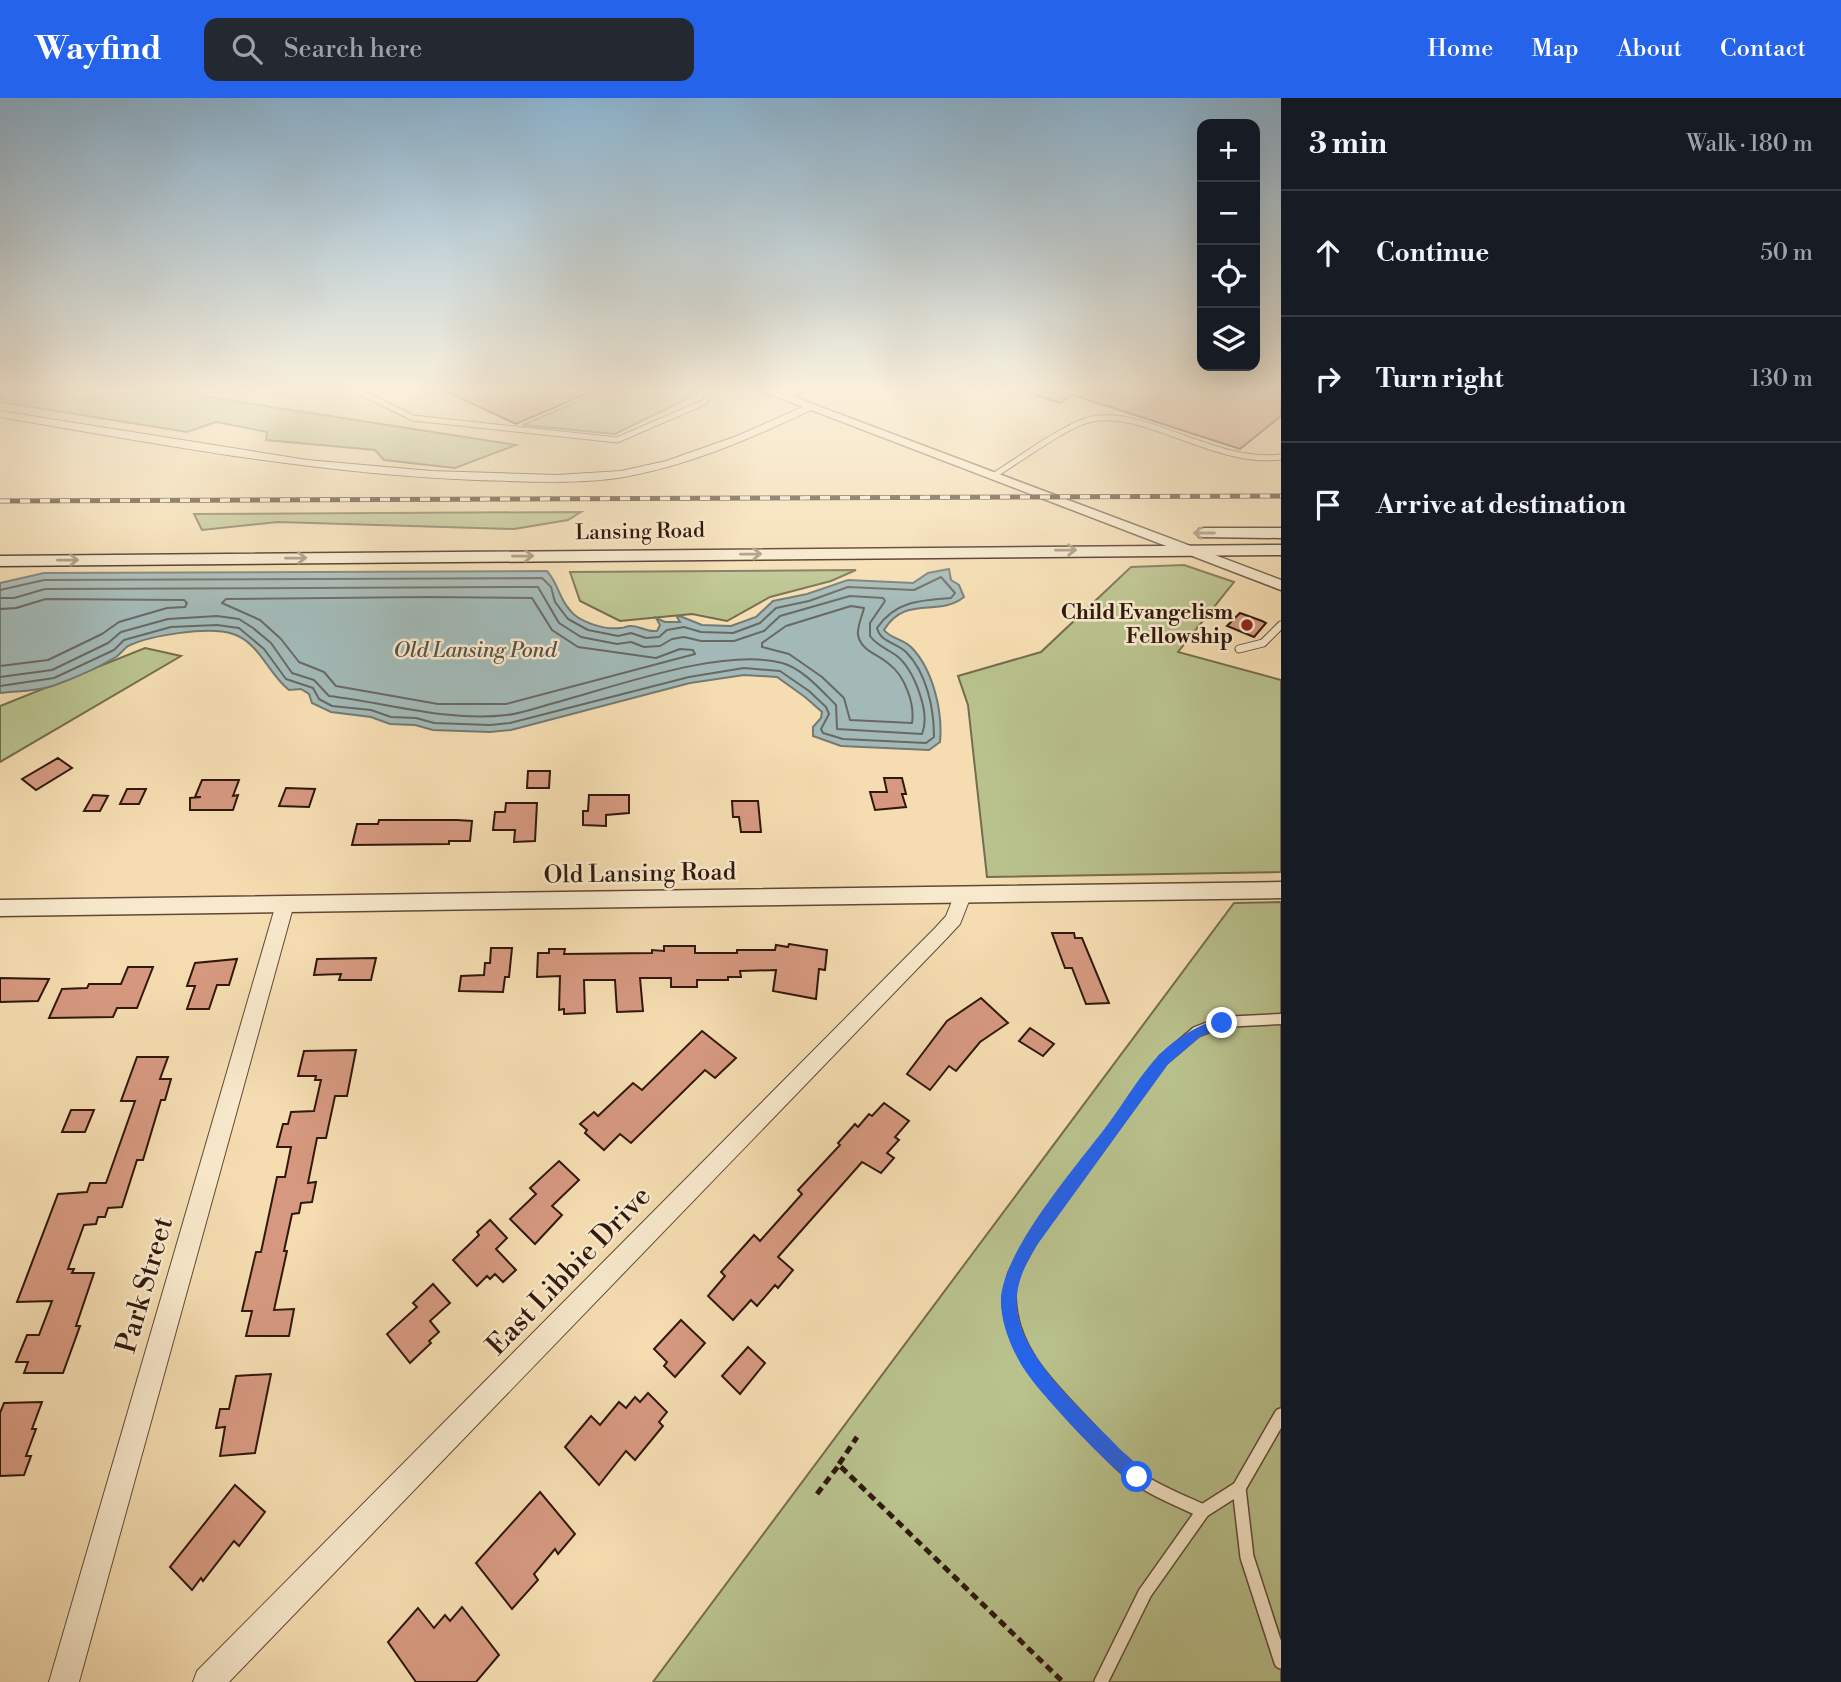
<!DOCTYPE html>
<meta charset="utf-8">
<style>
body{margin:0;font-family:"Libre Bodoni",serif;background:#242831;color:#f1f3f6}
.controls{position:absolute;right:21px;top:21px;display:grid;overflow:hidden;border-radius:14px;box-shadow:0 7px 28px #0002}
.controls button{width:63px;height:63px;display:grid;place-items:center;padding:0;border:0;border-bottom:2px solid #363941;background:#171b24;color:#f1f3f6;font:35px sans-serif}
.stop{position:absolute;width:21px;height:21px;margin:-16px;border:5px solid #2563eb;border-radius:50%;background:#fff}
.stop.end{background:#2563eb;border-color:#fff;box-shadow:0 2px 7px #0008}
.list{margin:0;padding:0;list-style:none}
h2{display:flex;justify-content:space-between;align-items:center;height:91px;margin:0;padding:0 28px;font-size:30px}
h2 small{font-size:23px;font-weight:400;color:#9ea1a6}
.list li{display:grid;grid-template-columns:46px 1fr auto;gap:21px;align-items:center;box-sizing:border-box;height:126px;padding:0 28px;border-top:2px solid #363941}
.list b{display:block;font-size:26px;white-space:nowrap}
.list em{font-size:23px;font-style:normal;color:#9ea1a6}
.icon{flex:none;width:38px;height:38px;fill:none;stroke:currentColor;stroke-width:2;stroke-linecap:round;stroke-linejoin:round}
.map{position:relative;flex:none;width:1281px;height:1584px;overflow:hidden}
header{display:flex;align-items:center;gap:42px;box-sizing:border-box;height:98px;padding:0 35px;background:#2563eb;color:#fff}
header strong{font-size:33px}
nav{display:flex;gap:38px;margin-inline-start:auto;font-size:24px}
.search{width:490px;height:63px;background:#242831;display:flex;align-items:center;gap:18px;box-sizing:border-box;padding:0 24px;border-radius:14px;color:#9ea1a6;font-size:26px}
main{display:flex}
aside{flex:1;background:#171b24}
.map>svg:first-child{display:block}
.green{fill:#b9c28d;stroke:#746d4d;stroke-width:2}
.water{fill:#a2b9b7;stroke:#747973;stroke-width:2}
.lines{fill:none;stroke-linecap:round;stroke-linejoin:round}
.shore{stroke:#696862;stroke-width:2}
.building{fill:#d69980;stroke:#30180d;stroke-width:2}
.service-far3-casing{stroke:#614936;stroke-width:7}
.service-far2-casing{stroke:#614936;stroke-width:9}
.service-far1-casing{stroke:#614936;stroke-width:13}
.service-casing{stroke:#614936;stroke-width:16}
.minor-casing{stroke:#614936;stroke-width:2}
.tertiary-casing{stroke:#614936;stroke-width:3}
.secondary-casing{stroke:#30180d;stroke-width:3}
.path{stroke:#30180d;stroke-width:5;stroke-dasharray:8 5;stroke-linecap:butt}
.service-far3{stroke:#f8e9cc;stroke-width:5}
.service-far2{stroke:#f8e9cc;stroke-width:7}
.service-far1{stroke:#f8e9cc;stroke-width:10}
.service{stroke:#f8e9cc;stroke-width:13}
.minor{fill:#f8e9cc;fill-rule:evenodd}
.tertiary{fill:#f8e9cc;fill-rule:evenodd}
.secondary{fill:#f8e9cc;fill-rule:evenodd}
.rail-casing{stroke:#30180d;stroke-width:5}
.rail{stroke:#f8e9cc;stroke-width:3.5;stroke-dasharray:10;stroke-linecap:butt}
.oneway{stroke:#9e8b76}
.route{fill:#2563eb}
.poi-dot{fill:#8f2418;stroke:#f8e9cc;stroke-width:2.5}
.labels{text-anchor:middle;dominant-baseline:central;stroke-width:5;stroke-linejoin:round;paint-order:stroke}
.far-street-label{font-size:21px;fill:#30180d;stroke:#f8e9cc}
.far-poi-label{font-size:21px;font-weight:bold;fill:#30180d;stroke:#f8e9cc;text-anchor:end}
.far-water-label{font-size:21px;font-style:italic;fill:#585048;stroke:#f8e9cc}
.street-label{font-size:24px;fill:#30180d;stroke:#f8e9cc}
.near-street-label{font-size:28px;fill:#30180d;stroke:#f8e9cc}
</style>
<header>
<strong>Wayfind</strong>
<div class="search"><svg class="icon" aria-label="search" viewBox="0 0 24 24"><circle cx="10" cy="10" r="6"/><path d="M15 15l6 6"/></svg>Search here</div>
<nav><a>Home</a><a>Map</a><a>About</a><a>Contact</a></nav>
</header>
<main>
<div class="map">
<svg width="1281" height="1584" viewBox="0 0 1281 1584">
<rect width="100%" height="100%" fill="#f5ddb1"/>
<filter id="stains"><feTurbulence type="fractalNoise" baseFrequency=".00286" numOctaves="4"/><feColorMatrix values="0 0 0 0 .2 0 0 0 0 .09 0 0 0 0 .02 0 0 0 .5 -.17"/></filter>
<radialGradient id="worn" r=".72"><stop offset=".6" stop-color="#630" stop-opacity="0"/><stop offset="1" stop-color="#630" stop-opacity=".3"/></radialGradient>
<g class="green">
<polygon points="0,290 111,290 112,297 176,294 516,347 455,370 384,362 375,352 266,342 267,334 216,324 187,334 0,304"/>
<polygon points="609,290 680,290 697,296 615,336 523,327"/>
<polygon points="581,414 568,422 514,431 278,424 202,432 194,416"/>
<polygon points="1184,467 1234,484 1178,554 1281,582 1281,774 987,779 968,607 958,578 1041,554 1131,469"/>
<polygon points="856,472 831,483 770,499 727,523 692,516 620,523 580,503 570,474"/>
<polygon points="145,550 181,558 0,664 0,608"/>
<polygon points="1281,804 1281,1584 653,1584 1234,805"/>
</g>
<path class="water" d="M949,471L951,482L959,487L964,499C938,520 906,496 884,532C891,541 904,541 912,550C933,572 943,614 940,644L929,652L841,648L813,638V629L821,620L822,614L805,599L777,579L744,577L690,585L511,632L490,634L433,632L415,627L390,626L371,619L331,614L312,605L309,596L301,591L289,592C269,577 259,544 233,536C209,528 151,537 128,548C124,551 120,556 116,559C99,569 77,579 58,586C40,593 19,593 0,595V485L44,475L547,473C559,487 558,498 569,511C578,524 604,532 620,530C625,530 625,528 631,528C641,528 645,534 657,533L660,527L656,520L665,524H680L677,519L680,518L702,527L731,528L756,519L773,503L807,496L848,482L913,485L928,475Z"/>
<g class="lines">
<g class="shore">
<path d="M0,492L44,482L542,480L551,489L555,504L568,521L588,532L618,538L631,535L646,540L659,539L667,532L684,529L701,534L733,535L760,525L776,510L809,503L848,489L914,492L941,479L955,495L951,500C921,502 895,503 877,530C881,545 896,544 906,554C927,575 934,611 934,639L926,645L843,641L823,635L821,631L829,616L826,609L809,593L780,573L744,570L689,579L510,625L490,627L434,625L416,620L391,619L371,612L332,608L319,601L313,590L286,581L264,551L239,530L217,527L171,529L124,542L114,552L54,580L0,588"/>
<polygon points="427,499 532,500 552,532 578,549 656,560 680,551 693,552 695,556 506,606 438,606 336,588 324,574 299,564 281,541 260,522 222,505 226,501"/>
<path d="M0,500H14L45,491L538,489L559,525L581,539L617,546L631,544L644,549L660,548L672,541L684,539L701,543H734L764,533L780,518L850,498L883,500L885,503L870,525V538C877,548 888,551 897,558C914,572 931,615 922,636L837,631L836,607C822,593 802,570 782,565C723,549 614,589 554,605C539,609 523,615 507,617C447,624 388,605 329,598L314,582L292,575L271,545L253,530L239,521L217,518L168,521L121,534L108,545L52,572L0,579"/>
<path d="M851,508L864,510C862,519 857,528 858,537C861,553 878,556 889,566C905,578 915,606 912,625L850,622L844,600L822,579L789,556L762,549V545L786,528Z"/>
<polyline points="0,511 16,510 46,501 184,502 187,505 185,509 167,510 119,524 102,536 48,562 0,568"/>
</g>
</g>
<g class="building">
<polygon points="439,290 600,290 516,326"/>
<polygon points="1023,290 1281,290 1281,318 1240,351 1073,297 1060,305 1023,293"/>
<polygon points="1240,515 1262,523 1266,525 1254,539 1227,528"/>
<polygon points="58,660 72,670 36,692 22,681"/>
<polygon points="528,673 550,673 549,690 527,690"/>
<polygon points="884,680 902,680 906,696 902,696 906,709 875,712 870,694 887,694"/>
<polygon points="202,682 239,682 233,698 238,697 233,712 190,712 190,700 201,699 195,699"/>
<polygon points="286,690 315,691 309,709 279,708"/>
<polygon points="127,691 146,691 139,706 120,706"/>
<polygon points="93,697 108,698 100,713 84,713"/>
<polygon points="589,697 629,697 629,715 606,717 606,728 583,727 583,713 588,713"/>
<polygon points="732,703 758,703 761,734 741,734 739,719 733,719"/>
<polygon points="506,705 537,705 535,743 514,744 515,732 493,732 495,714 505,714"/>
<polygon points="379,722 457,722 472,723 470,743 449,743 449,746 352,747 357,726 378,726"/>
<polygon points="1052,835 1074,835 1075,840 1082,840 1109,905 1086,906 1072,870 1065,870"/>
<polygon points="789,846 827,852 825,872 819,871 816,901 773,893 776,872 740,873 741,879 728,879 728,882 697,882 697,889 671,889 671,880 640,880 643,913 617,914 615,882 584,882 585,915 564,916 564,911 559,912 560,878 537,879 538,855 549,855 549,851 565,851 564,856 652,855 652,852 664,853 664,848 695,848 695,855 737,855 737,852 775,852 776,847 788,849"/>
<polygon points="491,850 512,850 509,879 505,879 503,894 459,893 461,878 484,877 485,865 490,865"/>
<polygon points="376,860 371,882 339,882 341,876 314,877 317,861"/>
<polygon points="237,861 229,887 217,887 209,911 187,911 195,888 187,888 195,865"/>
<polygon points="128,869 153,869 137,910 117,910 113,919 49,920 62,891 87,890 89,886 121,886"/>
<polygon points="0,880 49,881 38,903 0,904"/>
<polygon points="981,900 1008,925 980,944 956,973 949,968 930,992 907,976 947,923"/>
<polygon points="1030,930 1054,946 1043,958 1019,943"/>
<polygon points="702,933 736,960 715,980 705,972 631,1045 620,1036 604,1052 585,1035 587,1032 580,1026 594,1014 598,1018 633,985 642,992"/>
<polygon points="356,952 347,998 335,998 326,1040 317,1040 308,1085 316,1084 312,1104 301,1105 299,1115 292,1116 284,1153 287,1153 274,1212 294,1211 289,1238 246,1238 252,1213 242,1213 256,1154 261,1154 277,1079 285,1079 291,1049 277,1049 283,1026 288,1026 291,1014 314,1013 321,982 315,982 316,978 298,978 304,953"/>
<polygon points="137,959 168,959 160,981 171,981 165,1002 161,1002 143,1062 137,1062 122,1109 108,1110 105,1119 98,1119 96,1126 84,1127 68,1171 74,1171 72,1175 94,1175 76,1228 80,1228 63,1275 24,1275 28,1264 16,1264 27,1237 39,1237 52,1203 17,1204 58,1096 87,1094 90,1085 106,1085 135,1003 121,1003"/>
<polygon points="884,1005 909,1023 895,1039 899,1042 887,1055 894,1060 881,1075 862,1064 778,1159 793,1172 778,1190 775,1187 757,1208 751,1202 733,1222 708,1198 725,1178 721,1174 754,1137 760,1143 802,1096 798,1092 840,1047 838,1045 855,1026 858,1029 869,1016 872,1018"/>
<polygon points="71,1012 94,1012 85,1034 62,1034"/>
<polygon points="559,1063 579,1082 552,1108 562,1117 535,1146 510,1121 536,1096 530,1090"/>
<polygon points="490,1122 507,1140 496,1151 516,1172 503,1184 495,1176 490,1181 487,1178 477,1188 453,1162 479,1137 477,1134"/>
<polygon points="433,1186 450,1205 430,1223 439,1234 429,1243 431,1245 410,1265 387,1236 417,1209 413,1205"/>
<polygon points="681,1222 705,1245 675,1279 664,1268 667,1264 654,1251"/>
<polygon points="748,1249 765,1265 740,1296 722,1278"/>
<polygon points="271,1276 255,1355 220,1358 225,1329 216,1330 220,1311 229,1311 236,1278"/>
<polygon points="648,1295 667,1314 659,1324 663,1328 635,1362 626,1353 599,1387 565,1349 591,1318 600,1327 619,1304 626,1310 635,1299 640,1304"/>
<polygon points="42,1304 32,1331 36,1331 26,1358 31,1358 24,1377 0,1378 0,1315 4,1305"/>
<polygon points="235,1387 265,1414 239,1448 234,1443 203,1483 201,1480 192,1492 170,1469"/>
<polygon points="540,1394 575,1436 558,1456 555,1451 534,1476 538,1482 512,1511 476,1465"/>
<polygon points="462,1509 499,1557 476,1584 416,1584 388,1544 418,1510 434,1530 445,1517 450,1523"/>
</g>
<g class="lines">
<defs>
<g id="service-far3">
<polyline points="353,290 413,320 617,342 705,304 708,294 717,290"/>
<polyline points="785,299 804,290"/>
<path d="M993,378C1017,363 1061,331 1085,323C1139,305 1213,368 1281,359"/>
</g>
<polyline id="service-far2" points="1239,551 1263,545 1281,527"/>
<polyline id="service-far1" points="1009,1200 1013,1177 1032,1142 1163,962 1196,934 1222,924 1281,921"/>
<g id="service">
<path d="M1009,1199C1010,1254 1051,1291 1087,1329C1105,1349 1122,1370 1145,1385C1163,1396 1183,1404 1203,1413"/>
<polyline points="1239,1390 1247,1459 1281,1564"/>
<polyline points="1101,1584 1145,1495 1203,1413 1239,1390 1281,1317"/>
</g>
<g id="minor">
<path d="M809,306L813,307V311C752,340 691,367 624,379C576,387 525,383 476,382C316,376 158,346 0,319V313L307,362L431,373L557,377L621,373L666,363L737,338Z"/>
<polygon points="962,791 968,793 971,798 960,826 947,840 229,1584 193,1584 197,1573 935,830 946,818 956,793"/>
<polygon points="285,799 291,801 294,806 79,1584 49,1584 276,806 279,801"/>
</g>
<g id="tertiary">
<polygon points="754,290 770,290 1281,482 1281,492"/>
<polygon points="1281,784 1281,800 0,818 0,802"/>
</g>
<g id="secondary">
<polygon points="1205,430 1281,430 1281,440 1199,439 1197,435 1199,431"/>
<polygon points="1281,447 1281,457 0,468 0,458"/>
</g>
</defs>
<use href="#service-far3" class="service-far3-casing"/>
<use href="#service-far2" class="service-far2-casing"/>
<use href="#service-far1" class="service-far1-casing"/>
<use href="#service" class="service-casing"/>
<use href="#minor" class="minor-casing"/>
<use href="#tertiary" class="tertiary-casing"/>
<use href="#secondary" class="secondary-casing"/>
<g class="path">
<polyline points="839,1366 857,1339"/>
<polyline points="817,1396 839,1367 1063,1584"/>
</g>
<use href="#service-far3" class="service-far3"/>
<use href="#service-far2" class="service-far2"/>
<use href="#service-far1" class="service-far1"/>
<use href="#service" class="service"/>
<use href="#minor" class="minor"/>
<use href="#tertiary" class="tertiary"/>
<use href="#secondary" class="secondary"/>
<defs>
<polyline id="rail" points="0,403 1281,398"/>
</defs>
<use href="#rail" class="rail-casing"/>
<use href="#rail" class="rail"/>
</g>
<defs><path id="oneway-shaft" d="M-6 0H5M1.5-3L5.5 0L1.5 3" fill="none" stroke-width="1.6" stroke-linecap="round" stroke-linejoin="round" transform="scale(1.75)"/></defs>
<g class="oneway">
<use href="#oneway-shaft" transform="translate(1204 435) rotate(180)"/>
<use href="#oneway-shaft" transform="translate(1066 452) rotate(-1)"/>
<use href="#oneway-shaft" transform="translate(751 456) rotate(-1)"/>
<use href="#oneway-shaft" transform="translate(523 458) rotate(-1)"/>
<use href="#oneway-shaft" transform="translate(296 460) rotate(-1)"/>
<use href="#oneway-shaft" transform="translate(68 462) rotate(-1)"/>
</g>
<linearGradient id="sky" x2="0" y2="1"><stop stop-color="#8cb6d4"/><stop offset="0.57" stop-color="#faf0dc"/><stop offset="1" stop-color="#faf0dc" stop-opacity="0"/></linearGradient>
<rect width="1281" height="512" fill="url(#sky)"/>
<path class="route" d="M1222,919L1228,925L1226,928L1201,938L1168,966L1037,1147C1027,1164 1019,1178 1017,1197C1011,1253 1081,1310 1116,1347C1125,1357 1140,1366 1146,1379L1143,1385L1137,1387C1118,1380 1043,1298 1029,1278C1014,1258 1000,1226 1001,1200C1004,1151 1078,1066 1109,1025C1125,1003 1140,977 1159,957C1177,939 1197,928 1222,919Z"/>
<circle class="poi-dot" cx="1247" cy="527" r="7"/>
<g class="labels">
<g class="far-street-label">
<text transform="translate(640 434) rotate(-1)">Lansing Road</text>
</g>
<g class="far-poi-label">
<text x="1233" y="515">Child Evangelism<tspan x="1233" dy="24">Fellowship</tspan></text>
</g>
<g class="far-water-label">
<text x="475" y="553">Old Lansing Pond</text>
</g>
<g class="street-label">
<text transform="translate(640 776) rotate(-1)">Old Lansing Road</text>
</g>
<g class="near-street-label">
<text transform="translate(569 1173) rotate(-46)">East Libbie Drive</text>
<text transform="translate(145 1187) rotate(-74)">Park Street</text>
</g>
</g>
<rect width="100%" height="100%" filter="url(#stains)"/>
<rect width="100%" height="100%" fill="url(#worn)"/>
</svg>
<div class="controls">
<button>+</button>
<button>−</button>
<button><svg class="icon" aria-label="locate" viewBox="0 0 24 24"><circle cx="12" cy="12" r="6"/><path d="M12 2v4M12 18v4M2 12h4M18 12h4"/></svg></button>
<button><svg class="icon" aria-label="layers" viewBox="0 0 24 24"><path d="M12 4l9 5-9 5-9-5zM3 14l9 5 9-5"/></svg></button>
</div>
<div class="stop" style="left:1137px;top:1379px"></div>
<div class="stop end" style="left:1222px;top:925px"></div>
</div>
<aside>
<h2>3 min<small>Walk · 180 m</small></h2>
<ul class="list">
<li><svg class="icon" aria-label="ahead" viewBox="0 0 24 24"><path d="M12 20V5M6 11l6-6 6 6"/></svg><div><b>Continue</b></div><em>50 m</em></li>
<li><svg class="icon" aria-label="right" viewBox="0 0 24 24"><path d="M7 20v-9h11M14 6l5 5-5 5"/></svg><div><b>Turn right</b></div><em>130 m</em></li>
<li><svg class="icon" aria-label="arrive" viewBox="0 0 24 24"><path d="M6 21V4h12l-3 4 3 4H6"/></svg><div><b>Arrive at destination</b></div></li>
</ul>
</aside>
</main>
